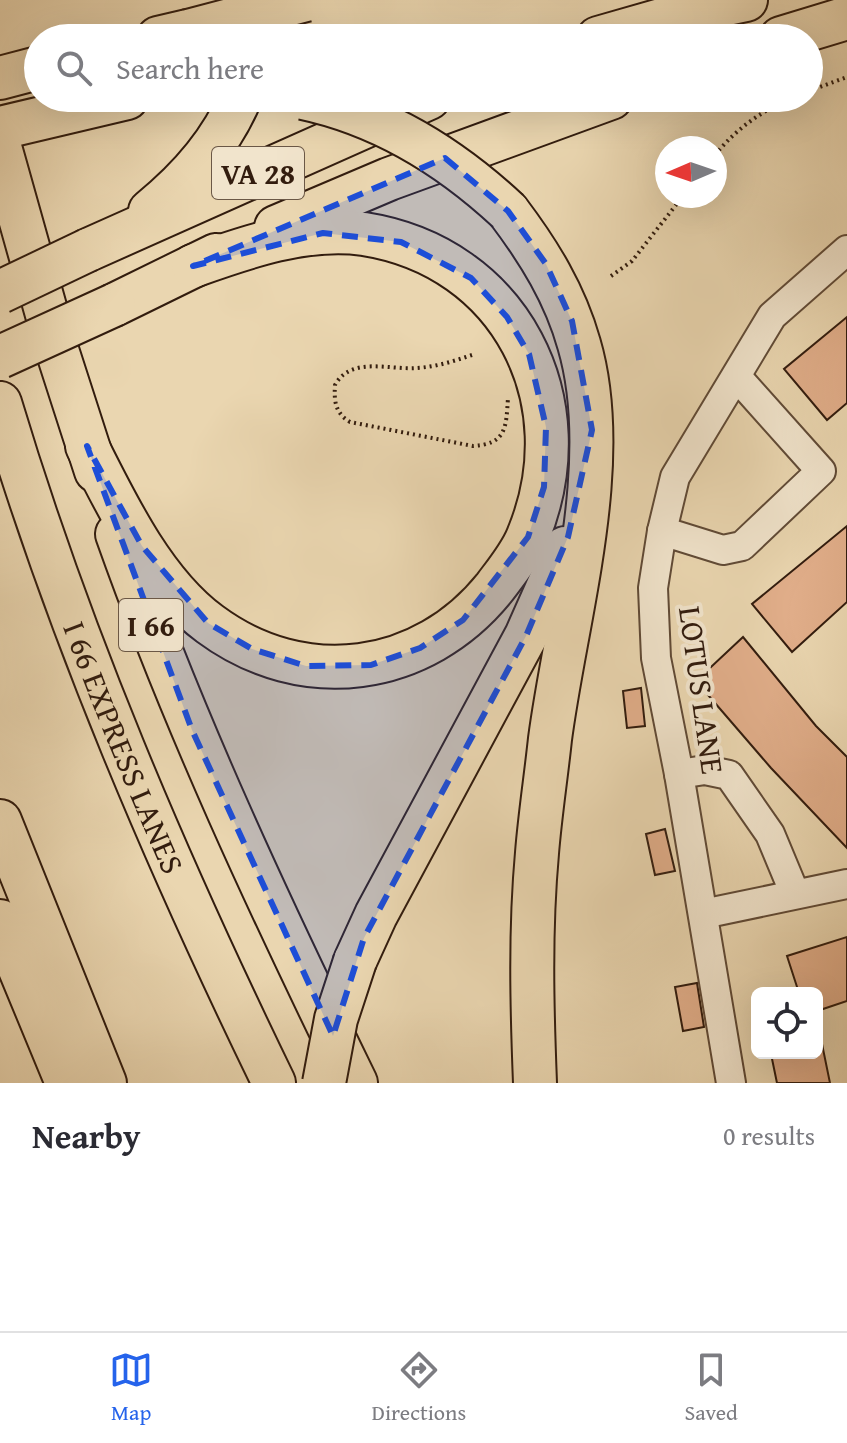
<!DOCTYPE html>
<style>
body{margin:0;font-family:"Gentium Book Plus",serif;background:#f7f7f7;color:#2b2b33}
.controls{position:absolute;right:24px;bottom:24px;display:grid;overflow:hidden;border-radius:12px;box-shadow:0 8px 32px #0002}
.controls button{width:72px;height:72px;display:grid;place-items:center;padding:0;border:0;border-bottom:2px solid #e1e1e2;background:#fff;color:#2b2b33;font:40px sans-serif}
.compass{position:absolute;left:655px;top:136px;width:72px;height:72px;border-radius:50%;background:#fff;box-shadow:0 8px 32px #0002;rotate:268deg}
.list{margin:0;padding:0;list-style:none}
h2{display:flex;justify-content:space-between;align-items:center;height:104px;margin:0;padding:0 32px;font-size:34px}
h2 small{font-size:26px;font-weight:400;color:#7c7c81}
.icon{flex:none;width:44px;height:44px;fill:none;stroke:currentColor;stroke-width:2;stroke-linecap:round;stroke-linejoin:round}
.map{position:relative;flex:none;width:847px;height:1083px;overflow:hidden}
.search{position:absolute;background:#fff;box-shadow:0 8px 32px #0002;left:24px;right:24px;top:24px;height:88px;display:flex;align-items:center;gap:20px;box-sizing:border-box;padding:0 28px;border-radius:44px;color:#7c7c81;font-size:30px}
.sheet{height:248px;background:#fff}
nav{display:flex;justify-content:space-around;align-items:center;box-sizing:border-box;height:112px;border-top:2px solid #e1e1e2;background:#fff;font-size:22px;color:#7c7c81}
nav a{display:grid;justify-items:center;gap:4px}
nav .on{color:#2563eb}
.map>svg:first-child{display:block}
.building{fill:#e1ae8a;stroke:#321c0e;stroke-width:2}
.lines{fill:none;stroke-linecap:round;stroke-linejoin:round}
.minor-casing{stroke:#604a36;stroke-width:32}
.highway-casing{stroke:#321c0e;stroke-width:46}
.path{stroke:#321c0e;stroke-width:4;stroke-dasharray:2 4;stroke-linecap:butt}
.minor{stroke:#f1e4cc;stroke-width:28}
.highway{stroke:#ead6b0;stroke-width:42}
.highway-bridge-casing{stroke:#321c0e;stroke-width:46;stroke-linecap:butt}
.highway-bridge{stroke:#ead6b0;stroke-width:42}
.marked{fill:#1d4ed8;fill-opacity:0.2;stroke:#1d4ed8;stroke-width:6;stroke-dasharray:16 10;stroke-linejoin:round}
.labels{text-anchor:middle;dominant-baseline:central;stroke-width:8;stroke-linejoin:round;paint-order:stroke}
.shield{fill:#f1e4cc;stroke:#6b5847;stroke-width:2}
.shield-label{font-size:30px;font-weight:bold;fill:#321c0e}
.street-label{font-size:32px;fill:#321c0e;stroke:#f1e4cc}
</style>
<div class="map">
<svg width="847" height="1083" viewBox="0 0 847 1083">
<rect width="100%" height="100%" fill="#ead6b0"/>
<filter id="stains"><feTurbulence type="fractalNoise" baseFrequency=".0025" numOctaves="4"/><feColorMatrix values="0 0 0 0 .2 0 0 0 0 .09 0 0 0 0 .02 0 0 0 .5 -.17"/></filter>
<radialGradient id="worn" r=".72"><stop offset=".6" stop-color="#630" stop-opacity="0"/><stop offset="1" stop-color="#630" stop-opacity=".3"/></radialGradient>
<g class="building">
<polygon points="847,317 847,403 827,420 784,369"/>
<polygon points="847,526 847,602 792,652 752,604"/>
<polygon points="743,637 816,726 847,757 847,848 771,768 696,681"/>
<polygon points="641,688 645,726 627,728 623,691"/>
<polygon points="665,829 675,871 655,875 646,834"/>
<polygon points="847,937 847,1001 817,1011 817,993 799,993 787,956"/>
<polygon points="697,983 704,1027 683,1031 675,987"/>
<polygon points="822,1044 830,1083 777,1083 771,1054 817,1053 817,1045"/>
</g>
<g class="lines">
<defs>
<g id="minor">
<polyline points="662,531 723,550 742,546 821,471 737,377"/>
<polyline points="679,774 705,770 729,775 770,834 795,894"/>
<polyline points="703,914 847,884"/>
<polyline points="731,1083 679,774 656,658 653,588 662,531 675,477 772,316 847,250"/>
</g>
<g id="highway">
<polyline points="158,38 188,31"/>
<polyline points="598,38 689,12 746,0"/>
<polyline points="781,38 847,18"/>
<polyline points="0,78 38,68"/>
<polyline points="0,128 127,98"/>
<polyline points="0,147 57,350 96,471"/>
<path d="M150,211C187,181 221,143 240,98"/>
<path d="M508,211C539,252 565,294 579,344C614,463 566,617 550,739C546,777 540,815 537,853C530,930 532,1007 535,1083"/>
<polyline points="276,227 389,179 611,98"/>
<polyline points="88,250 429,98"/>
<polyline points="114,305 216,255"/>
<path id="s1" d="M0,403C70,637 167,863 274,1083"/>
<path d="M87,446C117,506 154,583 210,624C303,693 423,677 495,587C507,571 521,554 528,536C584,401 511,257 364,234C306,226 246,247 193,266"/>
<path d="M117,534C184,723 268,903 356,1083"/>
<polyline points="0,821 105,1083"/>
<polyline points="0,921 67,1083"/>
<polyline points="355,961 376,915 526,636 565,548"/>
</g>
</defs>
<use href="#minor" class="minor-casing"/>
<use href="#highway" class="highway-casing"/>
<g class="path">
<polyline points="809,91 847,77"/>
<path d="M715,155C736,129 761,111 792,98"/>
<polyline points="611,276 632,261 683,196"/>
<path d="M472,355C454,361 436,367 416,368C389,370 351,356 335,385C334,401 335,413 350,422L473,446C507,444 506,427 508,398"/>
</g>
<use href="#minor" class="minor"/>
<use href="#highway" class="highway"/>
<defs>
<g id="highway-bridge">
<polyline points="188,31 306,0"/>
<path d="M303,98C383,115 449,156 508,211"/>
<polyline points="0,292 88,250"/>
<polyline points="0,357 114,305"/>
<polyline points="324,1083 336,1019 355,961"/>
</g>
</defs>
<use href="#highway-bridge" class="highway-bridge-casing"/>
<use href="#highway-bridge" class="highway-bridge"/>
</g>
<path class="marked" d="M445,158L508,211L546,264L572,321L592,430L568,537L526,636L364,938L333,1036L192,730L87,446L142,546L208,623L252,649L306,666L371,665L420,648L463,620L528,537L544,487L546,427L529,354L507,317L471,278L401,242L323,233L193,266Z"/>
<g class="labels">
<g class="shield">
<rect x="212" y="147" width="92" height="52" rx="6"/>
<rect x="119" y="599" width="64" height="52" rx="6"/>
</g>
<g class="shield-label">
<text x="258" y="173">VA 28</text>
<text x="151" y="625">I 66</text>
</g>
<g class="street-label">
<text transform="translate(702 690) rotate(82)">LOTUS LANE</text>
<text stroke="none"><textPath href="#s1" startOffset="366">I 66 EXPRESS LANES</textPath></text>
</g>
</g>
<rect width="100%" height="100%" filter="url(#stains)"/>
<rect width="100%" height="100%" fill="url(#worn)"/>
</svg>
<div class="controls">
<button><svg class="icon" aria-label="locate" viewBox="0 0 24 24"><circle cx="12" cy="12" r="6"/><path d="M12 2v4M12 18v4M2 12h4M18 12h4"/></svg></button>
</div>
<svg class="compass" viewBox="-18 -18 36 36"><path d="M0-13l5 13h-10z" fill="#e53935"/><path d="M0 13l5-13h-10z" fill="#7c7c81"/></svg>
<div class="search"><svg class="icon" aria-label="search" viewBox="0 0 24 24"><circle cx="10" cy="10" r="6"/><path d="M15 15l6 6"/></svg>Search here</div>
</div>
<section class="sheet">
<h2>Nearby<small>0 results</small></h2>
<ul class="list">
</ul>
</section>
<nav>
<a class="on"><svg class="icon" aria-label="map" viewBox="0 0 24 24"><path d="M3 6l6-2 6 2 6-2v14l-6 2-6-2-6 2zM9 4v14M15 6v14"/></svg>Map</a>
<a><svg class="icon" aria-label="directions" viewBox="0 0 24 24"><path d="M12 3l9 9-9 9-9-9zM9 14v-3h6M13 9l2 2-2 2"/></svg>Directions</a>
<a><svg class="icon" aria-label="saved" viewBox="0 0 24 24"><path d="M7 4h10v16l-5-4-5 4z"/></svg>Saved</a>
</nav>
